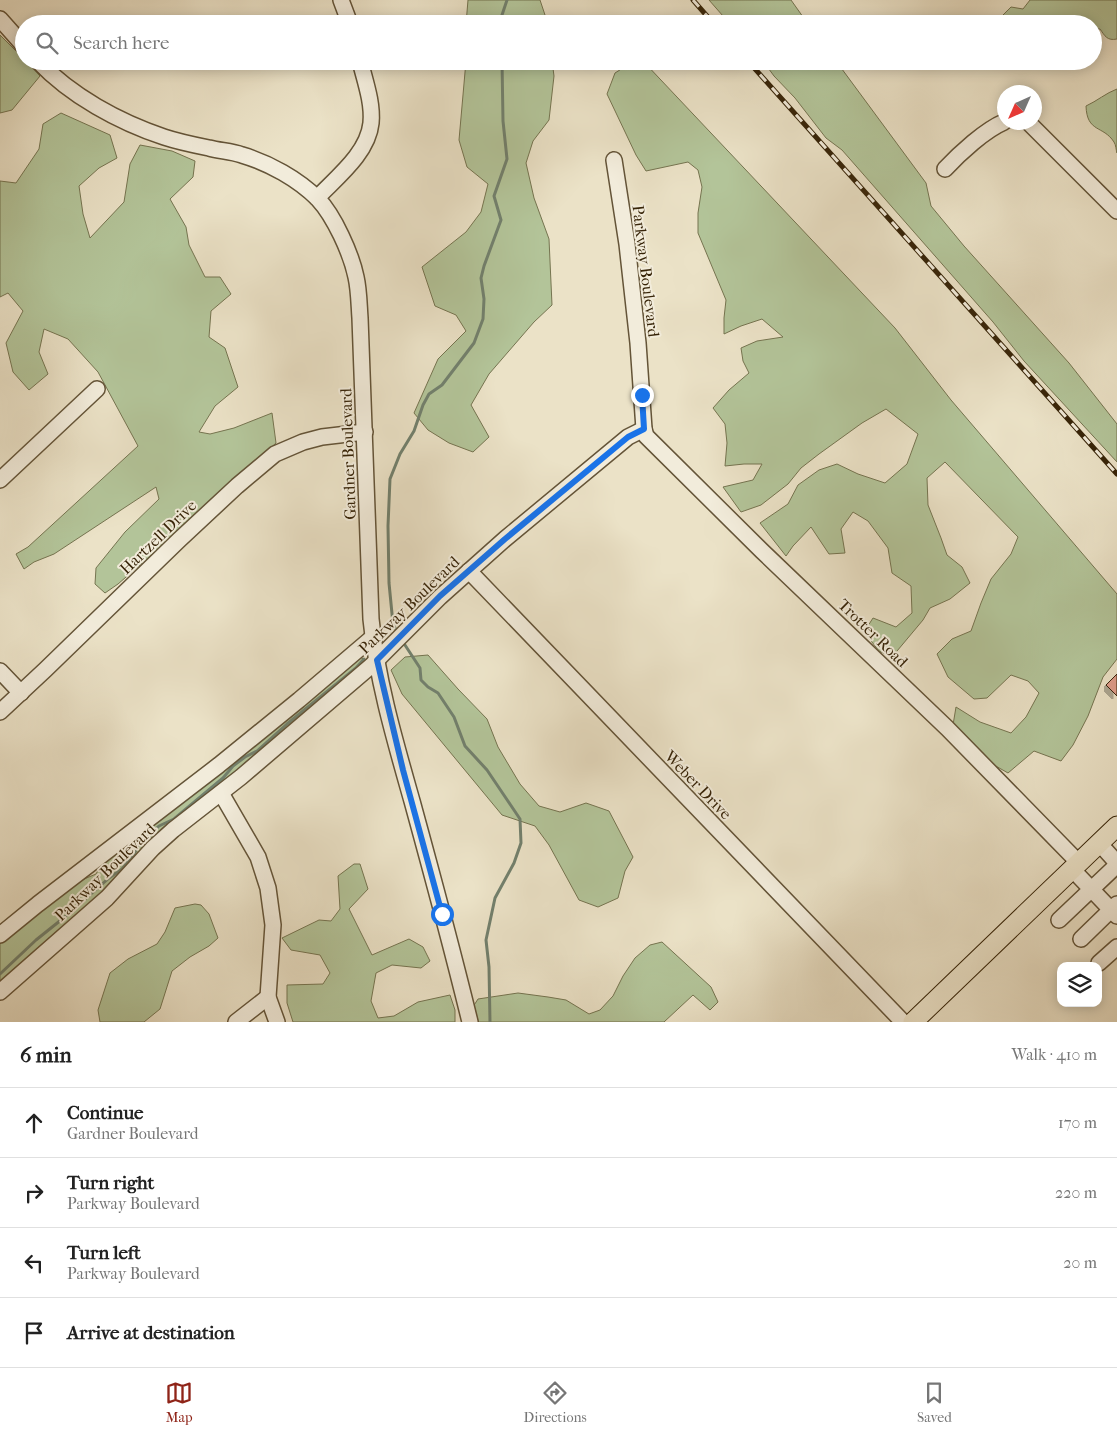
<!DOCTYPE html>
<meta charset="utf-8">
<style>
body{margin:0;font-family:"IM FELL French Canon",serif;background:#f2f2f2;color:#222}
.controls{position:absolute;right:15px;bottom:15px;display:grid;overflow:hidden;border-radius:10px;box-shadow:0 2px 12px #0003}
.controls button{width:45px;height:45px;display:grid;place-items:center;padding:0;border:0;border-bottom:1px solid #e0e0e0;background:#fff;color:#222;font:25px sans-serif}
.compass{position:absolute;left:997px;top:85px;width:45px;height:45px;border-radius:50%;background:#fff;box-shadow:0 2px 12px #0003;rotate:225deg}
.stop{position:absolute;width:15px;height:15px;margin:-11px;border:4px solid #1a73e8;border-radius:50%;background:#fff}
.stop.end{background:#1a73e8;border-color:#fff;box-shadow:0 1px 5px #0008}
.list{margin:0;padding:0;list-style:none}
h2{display:flex;justify-content:space-between;align-items:center;height:65px;margin:0;padding:0 20px;font-size:21px}
h2 small{font-size:16px;font-weight:400;color:#767676}
.list li{display:grid;grid-template-columns:32px 1fr auto;gap:15px;align-items:center;box-sizing:border-box;height:70px;padding:0 20px;border-top:1px solid #e0e0e0}
.list b{display:block;font-size:19px;white-space:nowrap}
.list p{margin:0;font-size:16px;white-space:nowrap;color:#767676}
.list em{font-size:16px;font-style:normal;color:#767676}
.icon{flex:none;width:28px;height:28px;fill:none;stroke:currentColor;stroke-width:2;stroke-linecap:round;stroke-linejoin:round}
.map{position:relative;flex:none;width:1117px;height:1022px;overflow:hidden}
.search{position:absolute;background:#fff;box-shadow:0 2px 12px #0003;left:15px;right:15px;top:15px;height:55px;display:flex;align-items:center;gap:12px;box-sizing:border-box;padding:0 18px;border-radius:28px;color:#767676;font-size:19px}
.sheet{height:345px;background:#fff}
nav{display:flex;justify-content:space-around;align-items:center;box-sizing:border-box;height:70px;border-top:1px solid #e0e0e0;background:#fff;font-size:14px;color:#767676}
nav a{display:grid;justify-items:center;gap:2px}
nav .on{color:#8f2418}
.map>svg:first-child{display:block}
.green{fill:#b3c499;stroke:#757450}
.lines{fill:none;stroke-linecap:round;stroke-linejoin:round}
.stream{stroke:#72806d;stroke-width:3}
.building{fill:#df9d8c;stroke:#372408;filter:url(#shadow)}
.minor-casing{stroke:#645438;stroke-width:18}
.major-casing{stroke:#372408;stroke-width:21}
.minor{stroke:#f2ecdb;stroke-width:15}
.major{stroke:#ebe2c7;stroke-width:19}
.rail-casing{stroke:#372408;stroke-width:5}
.rail{stroke:#f2ecdb;stroke-width:3;stroke-dasharray:9;stroke-linecap:butt}
.route{stroke:#1a73e8;stroke-width:6}
.labels{text-anchor:middle;dominant-baseline:central;stroke-width:4;stroke-linejoin:round;paint-order:stroke}
.street-label{font-size:16px;fill:#372408;stroke:#f2ecdb}
</style>
<div class="map">
<svg width="1117" height="1022" viewBox="0 0 1117 1022">
<defs>
<filter id="shadow"><feDropShadow dx="-4" dy="4" stdDeviation="0" flood-color="#0004"/></filter>
</defs>
<rect width="100%" height="100%" fill="#ebe2c7"/>
<filter id="stains"><feTurbulence type="fractalNoise" baseFrequency=".004" numOctaves="4"/><feColorMatrix values="0 0 0 0 .2 0 0 0 0 .09 0 0 0 0 .02 0 0 0 .5 -.17"/></filter>
<radialGradient id="worn" r=".72"><stop offset=".6" stop-color="#630" stop-opacity="0"/><stop offset="1" stop-color="#630" stop-opacity=".3"/></radialGradient>
<g class="green">
<polygon points="468,0 540,0 548,24 466,24"/>
<polygon points="709,0 791,0 808,24 730,24"/>
<path d="M1030,0H1117V39C1107,41 1105,36 1100,29H1093V24H994L1011,7L1023,9Z"/>
<polygon points="0,35 24,59 24,61 26,61 40,76 12,110 0,113"/>
<polygon points="466,61 552,61 554,76 549,120 533,141 526,163 534,198 549,239 552,305 534,322 489,374 471,405 489,437 473,452 449,443 428,430 414,413 438,359 466,331 456,315 435,306 422,267 466,232 481,212 488,184 467,167 459,140"/>
<polygon points="634,61 643,61 895,328 951,400 1117,594 1117,659 1103,677 1088,716 1073,745 1061,761 1034,751 1008,773 994,765 953,725 956,707 980,722 1011,733 1026,717 1039,693 1028,681 1011,675 987,698 974,699 948,677 937,654 952,639 971,631 981,603 991,579 1011,554 1018,537 945,462 927,478 928,505 941,538 947,555 962,567 970,583 950,599 930,608 923,620 892,657 879,651 864,632 873,618 896,627 912,613 911,586 892,573 888,548 868,521 853,512 841,529 845,553 829,554 811,527 793,546 786,556 760,523 788,504 798,485 819,470 837,464 858,474 885,483 907,464 918,434 886,409 862,423 819,454 801,468 788,484 761,505 741,512 723,487 753,480 762,464 744,464 725,466 727,443 725,424 713,408 729,390 749,373 743,361 741,348 757,341 783,337 762,319 741,326 724,334 724,318 726,300 698,233 698,213 702,187 698,170 688,162 646,171 636,155 607,94 615,73"/>
<polygon points="763,61 836,61 926,183 931,206 964,246 1069,363 1117,424 1117,462 1024,361 993,322 842,150 826,138 795,98 774,76"/>
<path d="M1117,89V153C1116,150 1116,145 1114,142C1103,125 1087,133 1086,106C1097,101 1106,93 1117,89Z"/>
<polygon points="61,113 110,135 117,158 99,168 79,186 83,214 90,238 124,202 130,164 140,145 172,151 195,161 193,177 170,199 186,227 189,245 205,277 220,277 231,294 211,311 209,337 225,348 238,387 215,406 199,432 210,434 234,428 272,413 276,443 193,519 118,584 105,593 95,584 96,568 125,532 159,499 156,487 54,554 34,562 24,569 16,554 28,547 138,446 98,372 68,339 44,329 39,352 48,374 29,390 13,372 6,343 23,311 8,293 0,297 0,181 16,183 39,149 43,124"/>
<polygon points="428,655 458,689 487,719 498,747 520,784 539,806 560,812 586,803 609,811 633,857 625,871 618,898 598,907 579,900 549,845 535,826 502,815 402,694 391,670 405,657"/>
<polygon points="359,656 366,661 287,733 161,832 130,862 118,881 0,988 0,940 70,885 96,874 105,858"/>
<polygon points="354,864 360,864 368,889 349,909 372,955 409,939 423,947 430,961 421,968 392,965 376,973 371,1001 378,1018 394,1016 418,1002 450,995 455,1010 455,1022 293,1022 287,1003 287,985 323,984 330,973 320,955 291,950 282,938 319,920 331,921 340,909 338,876"/>
<polygon points="195,904 201,905 209,914 218,938 209,946 190,957 172,971 160,1009 144,1022 100,1022 98,1010 110,973 128,959 157,944 165,932 175,908"/>
<polygon points="662,942 711,987 718,1002 710,1010 693,995 664,1022 475,1022 471,1010 478,999 518,993 548,997 566,1000 589,1014 600,1010 613,996 623,976 635,958 650,945"/>
</g>
<g class="lines">
<g class="stream">
<polyline points="501,24 501,18 507,0"/>
<polyline points="397,632 393,624 389,583 388,526 390,479 400,454 414,431 423,405 429,394 442,385 474,343 483,319 484,299 481,278 484,266 501,220 494,196 507,159 503,121 502,61"/>
<polyline points="403,642 420,668 421,680 428,687 438,693 454,717 465,746 487,770 520,819 521,843 514,863 495,898 486,940 489,967 490,1022"/>
<polyline points="0,974 36,940 66,916 109,878 122,869 135,852 139,844 159,826 174,819 223,778 233,766 245,757 257,751 287,724 356,668 364,659"/>
</g>
</g>
<polygon class="building" points="1117,674 1117,696 1106,685"/>
<g class="lines">
<defs>
<g id="minor">
<polyline points="341,0 350,24"/>
<polyline points="0,19 24,46"/>
<path d="M38,61C71,96 119,122 164,137C179,142 194,145 209,148C220,151 231,151 242,155C269,163 298,179 318,199C334,216 351,253 356,277C359,290 359,305 360,318L371,619C377,680 395,741 412,801C432,874 452,948 470,1022"/>
<polyline points="1028,122 1117,211"/>
<polyline points="614,160 627,244 638,343 644,429 646,436 762,551 947,728 1079,863"/>
<path d="M945,169C960,153 985,130 1004,122"/>
<path d="M317,198C337,177 368,153 371,123C373,103 365,81 360,61"/>
<polyline points="0,480 97,389"/>
<polyline points="469,571 903,1022"/>
<polyline points="0,671 21,693"/>
<polyline points="0,712 45,670 179,540 237,486 275,454 303,442 322,437 365,432"/>
<polyline points="221,793 258,857 268,888 273,925 268,997 277,1022"/>
<polyline points="1099,843 1117,863"/>
<polyline points="1072,869 1117,916"/>
<polyline points="1059,920 1117,865"/>
<polyline points="0,935 38,904 219,765 299,700 373,637"/>
<polyline points="1081,939 1117,904"/>
<polyline points="1099,963 1117,947"/>
<polyline points="0,992 107,898 153,848 173,830 241,777 371,666 440,597 505,539 628,437 644,429"/>
<polyline points="236,1022 268,997"/>
</g>
<polyline id="major" points="913,1022 1117,826"/>
</defs>
<use href="#minor" class="minor-casing"/>
<use href="#major" class="major-casing"/>
<use href="#minor" class="minor"/>
<use href="#major" class="major"/>
<defs>
<g id="rail">
<polyline points="693,0 714,24"/>
<polyline points="748,61 1117,474"/>
</g>
</defs>
<use href="#rail" class="rail-casing"/>
<use href="#rail" class="rail"/>
</g>
<g class="lines">
<polyline class="route" points="442,914 403,770 377,660 440,596 505,539 628,437 644,429 642,395"/>
</g>
<g class="labels">
<g class="street-label">
<text transform="translate(646 271) rotate(83)">Parkway Boulevard</text>
<text transform="translate(348 454) rotate(-92)">Gardner Boulevard</text>
<text transform="translate(158 537) rotate(-44)">Hartzell Drive</text>
<text transform="translate(409 605) rotate(-44)">Parkway Boulevard</text>
<text transform="translate(873 633) rotate(44)">Trotter Road</text>
<text transform="translate(698 785) rotate(46)">Weber Drive</text>
<text transform="translate(105 872) rotate(-44)">Parkway Boulevard</text>
</g>
</g>
<rect width="100%" height="100%" filter="url(#stains)"/>
<rect width="100%" height="100%" fill="url(#worn)"/>
</svg>
<div class="controls">
<button><svg class="icon" aria-label="layers" viewBox="0 0 24 24"><path d="M12 4l9 5-9 5-9-5zM3 14l9 5 9-5"/></svg></button>
</div>
<svg class="compass" viewBox="-18 -18 36 36"><path d="M0-13l5 13h-10z" fill="#e53935"/><path d="M0 13l5-13h-10z" fill="#767676"/></svg>
<div class="stop" style="left:442px;top:914px"></div>
<div class="stop end" style="left:642px;top:395px"></div>
<div class="search"><svg class="icon" aria-label="search" viewBox="0 0 24 24"><circle cx="10" cy="10" r="6"/><path d="M15 15l6 6"/></svg>Search here</div>
</div>
<section class="sheet">
<h2>6 min<small>Walk · 410 m</small></h2>
<ul class="list">
<li><svg class="icon" aria-label="ahead" viewBox="0 0 24 24"><path d="M12 20V5M6 11l6-6 6 6"/></svg><div><b>Continue</b><p>Gardner Boulevard</p></div><em>170 m</em></li>
<li><svg class="icon" aria-label="right" viewBox="0 0 24 24"><path d="M7 20v-9h11M14 6l5 5-5 5"/></svg><div><b>Turn right</b><p>Parkway Boulevard</p></div><em>220 m</em></li>
<li><svg class="icon" aria-label="left" viewBox="0 0 24 24"><path d="M17 20v-9H6M10 6l-5 5 5 5"/></svg><div><b>Turn left</b><p>Parkway Boulevard</p></div><em>20 m</em></li>
<li><svg class="icon" aria-label="arrive" viewBox="0 0 24 24"><path d="M6 21V4h12l-3 4 3 4H6"/></svg><div><b>Arrive at destination</b></div></li>
</ul>
</section>
<nav>
<a class="on"><svg class="icon" aria-label="map" viewBox="0 0 24 24"><path d="M3 6l6-2 6 2 6-2v14l-6 2-6-2-6 2zM9 4v14M15 6v14"/></svg>Map</a>
<a><svg class="icon" aria-label="directions" viewBox="0 0 24 24"><path d="M12 3l9 9-9 9-9-9zM9 14v-3h6M13 9l2 2-2 2"/></svg>Directions</a>
<a><svg class="icon" aria-label="saved" viewBox="0 0 24 24"><path d="M7 4h10v16l-5-4-5 4z"/></svg>Saved</a>
</nav>
